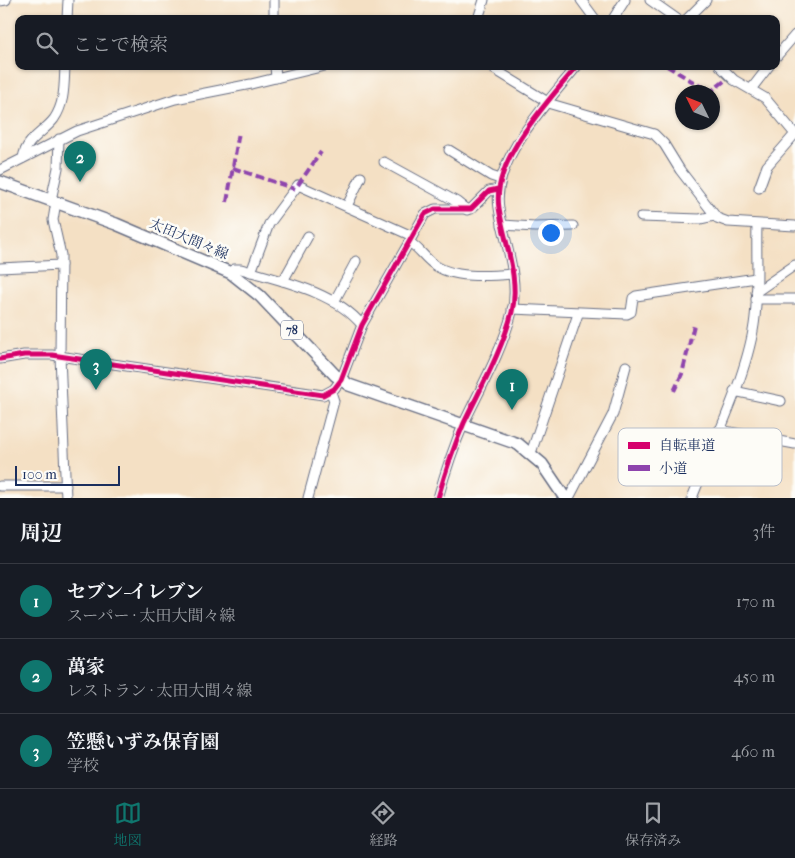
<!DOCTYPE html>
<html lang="ja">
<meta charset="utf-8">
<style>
body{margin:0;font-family:"IM FELL French Canon","Noto Serif JP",serif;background:#20242c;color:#f1f3f6}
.compass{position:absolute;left:675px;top:85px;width:45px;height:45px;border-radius:50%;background:#171b24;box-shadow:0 1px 4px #0004;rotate:313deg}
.scale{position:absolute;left:15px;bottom:12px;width:105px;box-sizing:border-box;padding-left:5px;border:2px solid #1b2f5e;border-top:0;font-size:14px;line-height:18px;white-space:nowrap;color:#1b2f5e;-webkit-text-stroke:4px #fdfcf7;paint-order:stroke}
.you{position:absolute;left:550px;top:232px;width:18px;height:18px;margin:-12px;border:4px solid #fff;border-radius:50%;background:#1a73e8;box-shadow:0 0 0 8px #1a73e833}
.badge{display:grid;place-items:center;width:32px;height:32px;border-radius:50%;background:#0f766e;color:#fff;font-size:16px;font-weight:700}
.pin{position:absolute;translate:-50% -41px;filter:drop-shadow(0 1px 2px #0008)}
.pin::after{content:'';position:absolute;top:26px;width:18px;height:15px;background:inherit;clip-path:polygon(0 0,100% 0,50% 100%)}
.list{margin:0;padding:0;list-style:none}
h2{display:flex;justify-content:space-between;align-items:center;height:65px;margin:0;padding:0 20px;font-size:21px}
h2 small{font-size:16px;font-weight:400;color:#9ea1a6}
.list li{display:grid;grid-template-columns:32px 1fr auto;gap:15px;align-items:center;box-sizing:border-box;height:75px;padding:0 20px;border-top:1px solid #363941}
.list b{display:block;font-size:19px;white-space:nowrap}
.list p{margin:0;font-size:16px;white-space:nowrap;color:#9ea1a6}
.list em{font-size:16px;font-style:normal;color:#9ea1a6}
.icon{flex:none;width:28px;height:28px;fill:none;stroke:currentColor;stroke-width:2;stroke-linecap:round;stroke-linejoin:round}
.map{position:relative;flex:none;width:795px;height:498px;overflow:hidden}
.search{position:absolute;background:#171b24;box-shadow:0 1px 4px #0004;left:15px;right:15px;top:15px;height:55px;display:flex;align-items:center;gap:12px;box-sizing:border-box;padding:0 18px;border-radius:10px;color:#9ea1a6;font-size:19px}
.sheet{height:290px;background:#171b24}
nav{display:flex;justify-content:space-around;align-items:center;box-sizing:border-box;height:70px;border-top:1px solid #363941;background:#171b24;font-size:14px;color:#9ea1a6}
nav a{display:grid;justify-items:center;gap:2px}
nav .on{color:#0f766e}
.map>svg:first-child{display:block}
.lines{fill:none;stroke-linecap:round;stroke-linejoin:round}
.minor-casing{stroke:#676d82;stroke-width:11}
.major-casing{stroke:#676d82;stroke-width:14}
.minor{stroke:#fff;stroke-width:9}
.major{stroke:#fff;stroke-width:11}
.quiet{stroke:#8e44ad;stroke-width:4;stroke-dasharray:8 4;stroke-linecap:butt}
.cycleway-casing{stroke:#fdfcf7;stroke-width:8}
.cycleway{stroke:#d6006c;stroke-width:5}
.labels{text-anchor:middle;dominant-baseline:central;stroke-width:5;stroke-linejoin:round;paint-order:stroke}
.shield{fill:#fdfcf7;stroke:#5f6c8c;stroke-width:1}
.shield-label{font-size:12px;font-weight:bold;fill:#1b2f5e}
.street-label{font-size:14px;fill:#1b2f5e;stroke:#fdfcf7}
.key{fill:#fdfcf7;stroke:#b9bec9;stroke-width:1}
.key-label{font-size:14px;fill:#1b2f5e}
</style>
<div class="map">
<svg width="795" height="498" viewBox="0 0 795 498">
<rect width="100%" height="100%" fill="#fdfcf7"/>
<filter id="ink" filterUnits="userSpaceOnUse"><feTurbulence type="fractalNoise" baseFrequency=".02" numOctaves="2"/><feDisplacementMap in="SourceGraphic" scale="10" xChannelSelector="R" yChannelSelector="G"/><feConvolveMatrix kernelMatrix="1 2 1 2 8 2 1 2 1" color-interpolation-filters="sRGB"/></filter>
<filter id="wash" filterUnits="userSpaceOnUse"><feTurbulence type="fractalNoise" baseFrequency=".0096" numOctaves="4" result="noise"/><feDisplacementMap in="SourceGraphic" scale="20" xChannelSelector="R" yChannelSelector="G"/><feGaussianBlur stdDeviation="1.12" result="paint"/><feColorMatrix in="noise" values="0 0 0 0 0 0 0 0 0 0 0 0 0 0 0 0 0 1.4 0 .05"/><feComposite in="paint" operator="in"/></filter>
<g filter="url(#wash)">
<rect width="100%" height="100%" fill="#f4e0c4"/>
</g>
<g filter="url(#ink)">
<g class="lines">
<defs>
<g id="minor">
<polyline points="274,0 274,19"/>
<polyline points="581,0 595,19"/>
<polyline points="650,0 677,19"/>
<polyline points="0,1 6,0"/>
<polyline points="67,19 68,0"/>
<polyline points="478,19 484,0"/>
<polyline points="613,19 625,0"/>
<polyline points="687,19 706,0"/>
<polyline points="776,57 795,35"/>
<polyline points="275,66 276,78"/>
<polyline points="489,66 551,104 654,134 664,144 680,170 717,218 728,222 795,226"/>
<polyline points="720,66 734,80 765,98 795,134"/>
<polyline points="752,88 769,66"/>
<polyline points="449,150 491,176 500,179"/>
<path d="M23,158C26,139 43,133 54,119C65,103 64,85 65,66"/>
<polyline points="384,162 457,202 467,210"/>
<polyline points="0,170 77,131 175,99 251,84 325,66"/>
<polyline points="759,188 767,166 795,134"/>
<polyline points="51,200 58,168 59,139"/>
<polyline points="56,202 53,220 61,255 60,356 66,498"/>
<polyline points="347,206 361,177"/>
<polyline points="641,217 700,219 714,216"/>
<polyline points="502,225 535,227 573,226"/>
<path d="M409,242C418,247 424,257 432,263C451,279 489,276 512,274"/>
<polyline points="0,268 61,265"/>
<polyline points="251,272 269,224 298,185 412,236"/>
<path d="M231,273L234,269H241C281,281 334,291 362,325"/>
<polyline points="283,281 308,236"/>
<polyline points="756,292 795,265"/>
<polyline points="756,299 795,299"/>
<polyline points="334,302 356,261"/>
<polyline points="512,309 627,314 631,312 633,298 636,296 756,278"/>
<polyline points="0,359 24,355 52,355 323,395 334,389 341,380 362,325 425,214 435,209 471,209 489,191 498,189"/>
<polyline points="734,391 781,401"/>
<polyline points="719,430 795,444"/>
<polyline points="531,453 578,314"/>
<polyline points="0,486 66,486"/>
<polyline points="308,498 334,401 331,392"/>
<path d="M438,498C445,473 453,448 464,423C481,387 502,351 512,312C520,278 504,241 499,208C491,160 549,101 577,66"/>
<polyline points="569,498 613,414 626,366"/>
<path d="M692,498C712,447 746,378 754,325C759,292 756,258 757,225"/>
</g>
<polyline id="major" points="0,182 116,224 231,273 260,296 335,375 349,385 518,444 542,464 565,498"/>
</defs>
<use href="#minor" class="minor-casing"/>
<use href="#major" class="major-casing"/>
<use href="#minor" class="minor"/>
<use href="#major" class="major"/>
<g class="quiet">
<polyline points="667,66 710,92 727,79"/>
<polyline points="233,168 295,189"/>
<polyline points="298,185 321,152"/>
<polyline points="227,202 239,132"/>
<polyline points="674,391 682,374 694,325"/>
</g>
<defs>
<g id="cycleway">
<polyline points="0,359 24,355 52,355 323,395 334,389 341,380 362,325 425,214 435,209 471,209 489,191 498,189"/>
<path d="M438,498C445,473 453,448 464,423C481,387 502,351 512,312C520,278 504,241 499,208C491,160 549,101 577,66"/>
</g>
</defs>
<use href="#cycleway" class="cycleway-casing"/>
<use href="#cycleway" class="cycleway"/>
</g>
</g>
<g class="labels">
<rect class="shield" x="281" y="320.5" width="22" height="19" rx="4"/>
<g class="shield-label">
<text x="292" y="330">78</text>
</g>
<g class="street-label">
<text transform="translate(189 239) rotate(23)">太田大間々線</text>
</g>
</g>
<rect x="618" y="428" width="164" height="58" rx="8" class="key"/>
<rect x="628" y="442" width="22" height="7" fill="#d6006c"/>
<rect x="628" y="465" width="22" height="6" fill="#8e44ad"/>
<g class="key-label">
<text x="659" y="450">自転車道</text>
<text x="659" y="473">小道</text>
</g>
</svg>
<svg class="compass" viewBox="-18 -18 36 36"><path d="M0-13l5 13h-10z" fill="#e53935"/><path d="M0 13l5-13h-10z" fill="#9ea1a6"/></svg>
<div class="scale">100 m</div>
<div class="you"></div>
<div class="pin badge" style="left:512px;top:410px">1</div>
<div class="pin badge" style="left:80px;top:182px">2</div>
<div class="pin badge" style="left:96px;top:390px">3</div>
<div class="search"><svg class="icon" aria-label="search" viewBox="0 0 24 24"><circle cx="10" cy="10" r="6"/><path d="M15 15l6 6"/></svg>ここで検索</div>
</div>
<section class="sheet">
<h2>周辺<small>3件</small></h2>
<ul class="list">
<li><span class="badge">1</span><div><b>セブン-イレブン</b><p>スーパー · 太田大間々線</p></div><em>170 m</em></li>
<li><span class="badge">2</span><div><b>萬家</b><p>レストラン · 太田大間々線</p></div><em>450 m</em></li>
<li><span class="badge">3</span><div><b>笠懸いずみ保育園</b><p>学校</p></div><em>460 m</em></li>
</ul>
</section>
<nav>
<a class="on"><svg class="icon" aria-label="map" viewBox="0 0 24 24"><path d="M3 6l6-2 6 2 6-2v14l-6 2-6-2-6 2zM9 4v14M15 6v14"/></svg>地図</a>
<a><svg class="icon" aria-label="directions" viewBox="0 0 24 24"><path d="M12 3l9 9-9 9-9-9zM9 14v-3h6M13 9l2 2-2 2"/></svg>経路</a>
<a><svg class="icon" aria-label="saved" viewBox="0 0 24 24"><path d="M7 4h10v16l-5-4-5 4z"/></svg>保存済み</a>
</nav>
